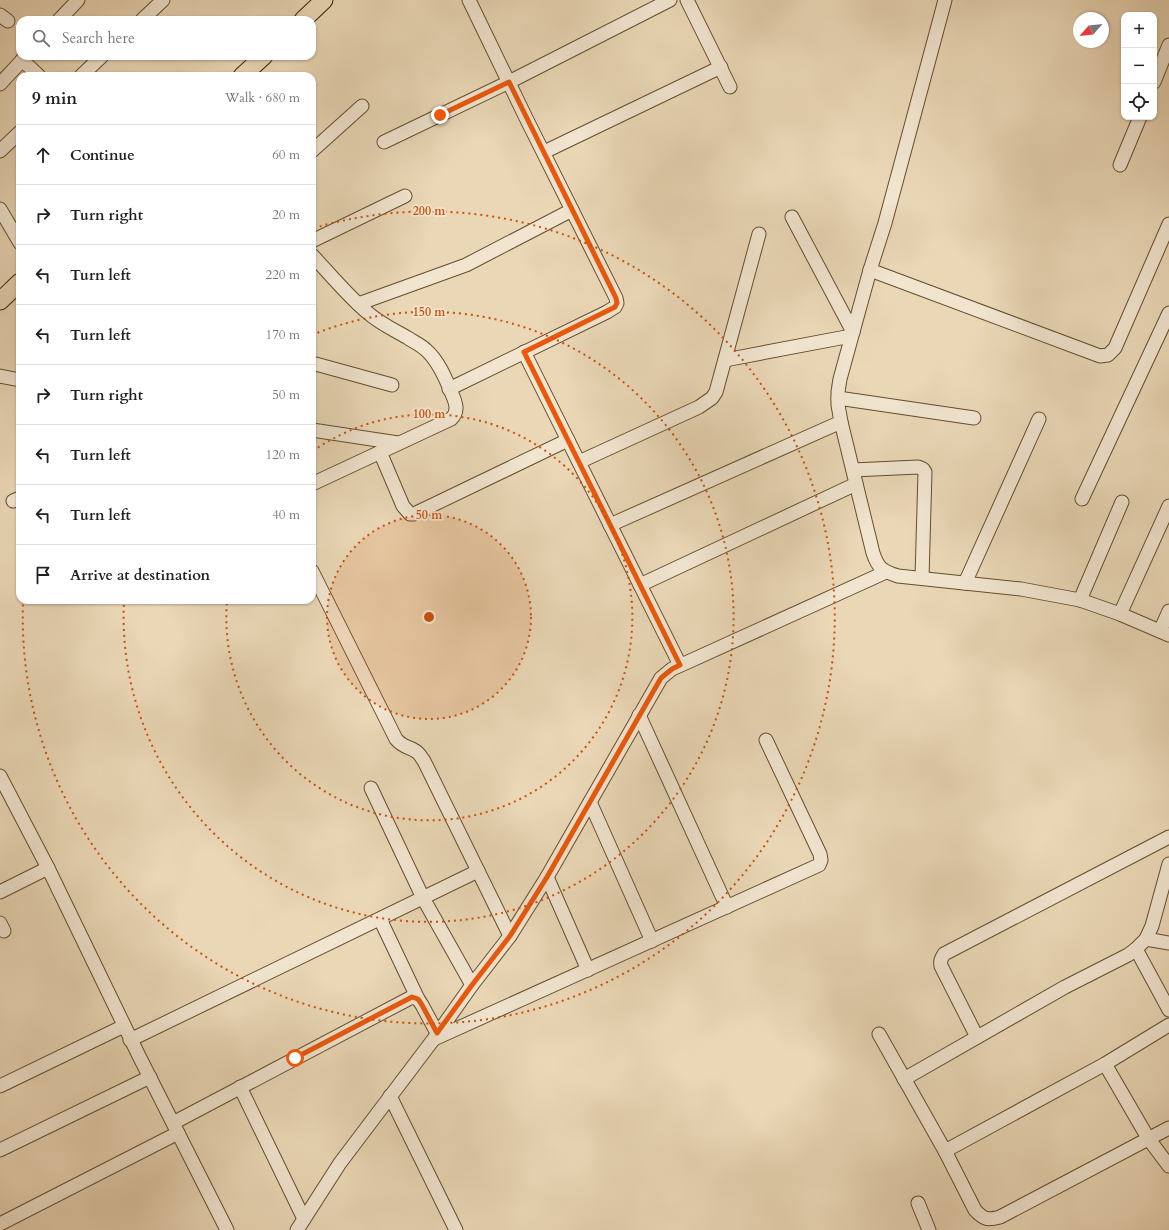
<!DOCTYPE html>
<meta charset="utf-8">
<style>
body{margin:0;font-family:Cardo,serif;background:#f6f6f6;color:#222}
.controls{position:absolute;right:12px;top:12px;display:grid;overflow:hidden;border-radius:8px;box-shadow:0 1px 3px #0004}
.controls button{width:36px;height:36px;display:grid;place-items:center;padding:0;border:0;border-bottom:1px solid #e0e0e0;background:#fff;color:#222;font:20px sans-serif}
.compass{position:absolute;left:1073px;top:12px;width:36px;height:36px;border-radius:50%;background:#fff;box-shadow:0 1px 3px #0004;rotate:243deg}
.stop{position:absolute;width:12px;height:12px;margin:-9px;border:3px solid #ea580c;border-radius:50%;background:#fff}
.stop.end{background:#ea580c;border-color:#fff;box-shadow:0 1px 4px #0008}
.list{margin:0;padding:0;list-style:none}
h2{display:flex;justify-content:space-between;align-items:center;height:52px;margin:0;padding:0 16px;font-size:17px}
h2 small{font-size:13px;font-weight:400;color:#767676}
.list li{display:grid;grid-template-columns:26px 1fr auto;gap:12px;align-items:center;box-sizing:border-box;height:60px;padding:0 16px;border-top:1px solid #e0e0e0}
.list b{display:block;font-size:15px;white-space:nowrap}
.list em{font-size:13px;font-style:normal;color:#767676}
.icon{flex:none;width:22px;height:22px;fill:none;stroke:currentColor;stroke-width:2;stroke-linecap:round;stroke-linejoin:round}
.map{position:relative;flex:none;width:1169px;height:1230px;overflow:hidden}
.search{position:absolute;background:#fff;box-shadow:0 1px 3px #0004;left:16px;top:16px;width:300px;height:44px;display:flex;align-items:center;gap:10px;box-sizing:border-box;padding:0 14px;border-radius:12px;color:#767676;font-size:15px}
.panel{position:absolute;background:#fff;box-shadow:0 1px 3px #0004;left:16px;top:72px;width:300px;height:532px;border-radius:12px}
.map>svg:first-child{display:block}
.lines{fill:none;stroke-linecap:round;stroke-linejoin:round}
.minor-casing{stroke:#634e2e;stroke-width:15}
.major-casing{stroke:#362100;stroke-width:19}
.minor{stroke:#f1e5d0;stroke-width:13}
.major{stroke:#ead7b6;stroke-width:17}
.route{stroke:#ea580c;stroke-width:5}
.ring{fill:none;stroke:#cd510a;stroke-width:2;stroke-dasharray:2 4}
.centre{fill:#cd510a;stroke:#f1e5d0;stroke-width:2}
.ring-label{font-size:12px;text-anchor:middle;font-weight:bold;fill:#cd510a;stroke:#f1e5d0;stroke-width:3.5;stroke-linejoin:round;paint-order:stroke}
</style>
<div class="map">
<svg width="1169" height="1230" viewBox="0 0 1169 1230">
<rect width="100%" height="100%" fill="#ead7b6"/>
<filter id="stains"><feTurbulence type="fractalNoise" baseFrequency=".005" numOctaves="4"/><feColorMatrix values="0 0 0 0 .2 0 0 0 0 .09 0 0 0 0 .02 0 0 0 .5 -.17"/></filter>
<radialGradient id="worn" r=".72"><stop offset=".6" stop-color="#630" stop-opacity="0"/><stop offset="1" stop-color="#630" stop-opacity=".3"/></radialGradient>
<g class="lines">
<defs>
<g id="minor">
<polyline points="687,0 730,87"/>
<path d="M945,0L885,223L870,270L840,379L838,392V405L841,422L873,553C878,568 882,571 898,576L1021,589L1080,600L1120,614L1169,635"/>
<polyline points="0,15 8,21"/>
<polyline points="59,20 78,0"/>
<polyline points="142,20 163,0"/>
<polyline points="22,60 39,76"/>
<polyline points="81,76 102,56"/>
<polyline points="1154,82 1169,45"/>
<polyline points="0,84 26,56"/>
<polyline points="384,142 509,82 670,0"/>
<polyline points="0,151 20,132"/>
<polyline points="312,151 362,106"/>
<polyline points="544,152 721,67"/>
<polyline points="1120,165 1140,117"/>
<polyline points="0,209 20,243"/>
<polyline points="792,217 853,332"/>
<polyline points="312,241 405,196"/>
<path d="M312,255C330,274 347,295 367,312C379,323 394,330 408,338C414,342 421,345 426,350C438,360 446,379 452,394C456,403 459,412 451,419L312,484"/>
<polyline points="870,270 1100,356 1108,355 1115,348 1169,224"/>
<polyline points="358,304 466,265 572,210"/>
<polyline points="524,352 680,665"/>
<polyline points="725,360 851,336"/>
<polyline points="312,363 392,385"/>
<polyline points="0,376 20,380"/>
<polyline points="449,389 607,312 615,307 617,303 616,298 526,118 469,0"/>
<polyline points="838,398 974,418"/>
<polyline points="312,430 398,443"/>
<polyline points="380,452 403,506 410,514 414,514 568,440"/>
<polyline points="579,462 699,407 712,398 716,392 759,234"/>
<polyline points="853,470 918,467 923,469 925,472 922,578"/>
<polyline points="1082,499 1169,313"/>
<polyline points="13,501 20,498"/>
<polyline points="610,525 841,422"/>
<path d="M312,571L396,739C404,749 411,746 418,753C420,755 422,758 424,761L510,936"/>
<polyline points="965,583 1039,419"/>
<polyline points="640,585 856,484"/>
<polyline points="1080,600 1122,502"/>
<polyline points="1120,614 1169,506"/>
<polyline points="1160,631 1169,611"/>
<polyline points="639,715 727,907"/>
<polyline points="0,776 48,868 139,1056 227,1230"/>
<polyline points="371,788 423,898 472,985"/>
<polyline points="590,802 652,941"/>
<polyline points="547,877 588,970"/>
<polyline points="0,892 48,868"/>
<polyline points="380,919 418,999"/>
<polyline points="0,923 4,931"/>
<polyline points="1146,939 1169,943"/>
<polyline points="1136,949 1169,1010"/>
<path d="M879,1034L945,1151L975,1210C984,1220 988,1220 1000,1217L1169,1128"/>
<path d="M977,1037L941,966C940,961 941,959 944,954L1169,837"/>
<polyline points="434,1039 819,865 821,860 820,854 766,740"/>
<polyline points="130,1040 478,871"/>
<polyline points="1105,1064 1148,1138 1169,1166"/>
<polyline points="904,1079 1065,987 1128,955 1136,949 1146,939 1152,926 1169,864"/>
<polyline points="0,1086 124,1026"/>
<polyline points="240,1087 304,1219"/>
<polyline points="390,1096 456,1230"/>
<polyline points="173,1123 412,997 418,999 422,1005 437,1033"/>
<polyline points="0,1150 150,1077"/>
<polyline points="945,1151 1105,1064 1169,1025"/>
<polyline points="918,1203 929,1230"/>
<polyline points="0,1224 178,1133"/>
<polyline points="297,1230 340,1163 433,1040 472,985 510,936 547,877 661,678 672,669 690,661 886,572"/>
</g>
<g id="major">
<polyline points="303,20 324,0"/>
<polyline points="242,76 264,56"/>
<polyline points="0,301 20,282"/>
</g>
</defs>
<use href="#minor" class="minor-casing"/>
<use href="#major" class="major-casing"/>
<use href="#minor" class="minor"/>
<use href="#major" class="major"/>
</g>
<g class="lines">
<polyline class="route" points="295,1058 412,997 418,999 422,1005 437,1033 472,985 510,936 547,877 661,678 672,669 680,665 524,352 615,307 617,303 616,298 509,82 440,115"/>
</g>
<circle cx="429" cy="617" r="102" fill="#cd510a" fill-opacity=".12"/>
<g class="ring">
<circle cx="429" cy="617" r="102"/>
<path d="M313 451A203 203 0 1 1 227 601"/>
<path d="M312 335A305 305 0 1 1 124 601"/>
<path d="M314 228A406 406 0 1 1 23 603"/>
</g>
<circle cx="429" cy="617" r="6" class="centre"/>
<g class="ring-label">
<text x="429" y="215">200 m</text>
<text x="429" y="316">150 m</text>
<text x="429" y="418">100 m</text>
<text x="429" y="519">50 m</text>
</g>
<rect width="100%" height="100%" filter="url(#stains)"/>
<rect width="100%" height="100%" fill="url(#worn)"/>
</svg>
<div class="controls">
<button>+</button>
<button>−</button>
<button><svg class="icon" aria-label="locate" viewBox="0 0 24 24"><circle cx="12" cy="12" r="6"/><path d="M12 2v4M12 18v4M2 12h4M18 12h4"/></svg></button>
</div>
<svg class="compass" viewBox="-18 -18 36 36"><path d="M0-13l5 13h-10z" fill="#e53935"/><path d="M0 13l5-13h-10z" fill="#767676"/></svg>
<div class="stop" style="left:295px;top:1058px"></div>
<div class="stop end" style="left:440px;top:115px"></div>
<div class="search"><svg class="icon" aria-label="search" viewBox="0 0 24 24"><circle cx="10" cy="10" r="6"/><path d="M15 15l6 6"/></svg>Search here</div>
<section class="panel">
<h2>9 min<small>Walk · 680 m</small></h2>
<ul class="list">
<li><svg class="icon" aria-label="ahead" viewBox="0 0 24 24"><path d="M12 20V5M6 11l6-6 6 6"/></svg><div><b>Continue</b></div><em>60 m</em></li>
<li><svg class="icon" aria-label="right" viewBox="0 0 24 24"><path d="M7 20v-9h11M14 6l5 5-5 5"/></svg><div><b>Turn right</b></div><em>20 m</em></li>
<li><svg class="icon" aria-label="left" viewBox="0 0 24 24"><path d="M17 20v-9H6M10 6l-5 5 5 5"/></svg><div><b>Turn left</b></div><em>220 m</em></li>
<li><svg class="icon" aria-label="left" viewBox="0 0 24 24"><path d="M17 20v-9H6M10 6l-5 5 5 5"/></svg><div><b>Turn left</b></div><em>170 m</em></li>
<li><svg class="icon" aria-label="right" viewBox="0 0 24 24"><path d="M7 20v-9h11M14 6l5 5-5 5"/></svg><div><b>Turn right</b></div><em>50 m</em></li>
<li><svg class="icon" aria-label="left" viewBox="0 0 24 24"><path d="M17 20v-9H6M10 6l-5 5 5 5"/></svg><div><b>Turn left</b></div><em>120 m</em></li>
<li><svg class="icon" aria-label="left" viewBox="0 0 24 24"><path d="M17 20v-9H6M10 6l-5 5 5 5"/></svg><div><b>Turn left</b></div><em>40 m</em></li>
<li><svg class="icon" aria-label="arrive" viewBox="0 0 24 24"><path d="M6 21V4h12l-3 4 3 4H6"/></svg><div><b>Arrive at destination</b></div></li>
</ul>
</section>
</div>
